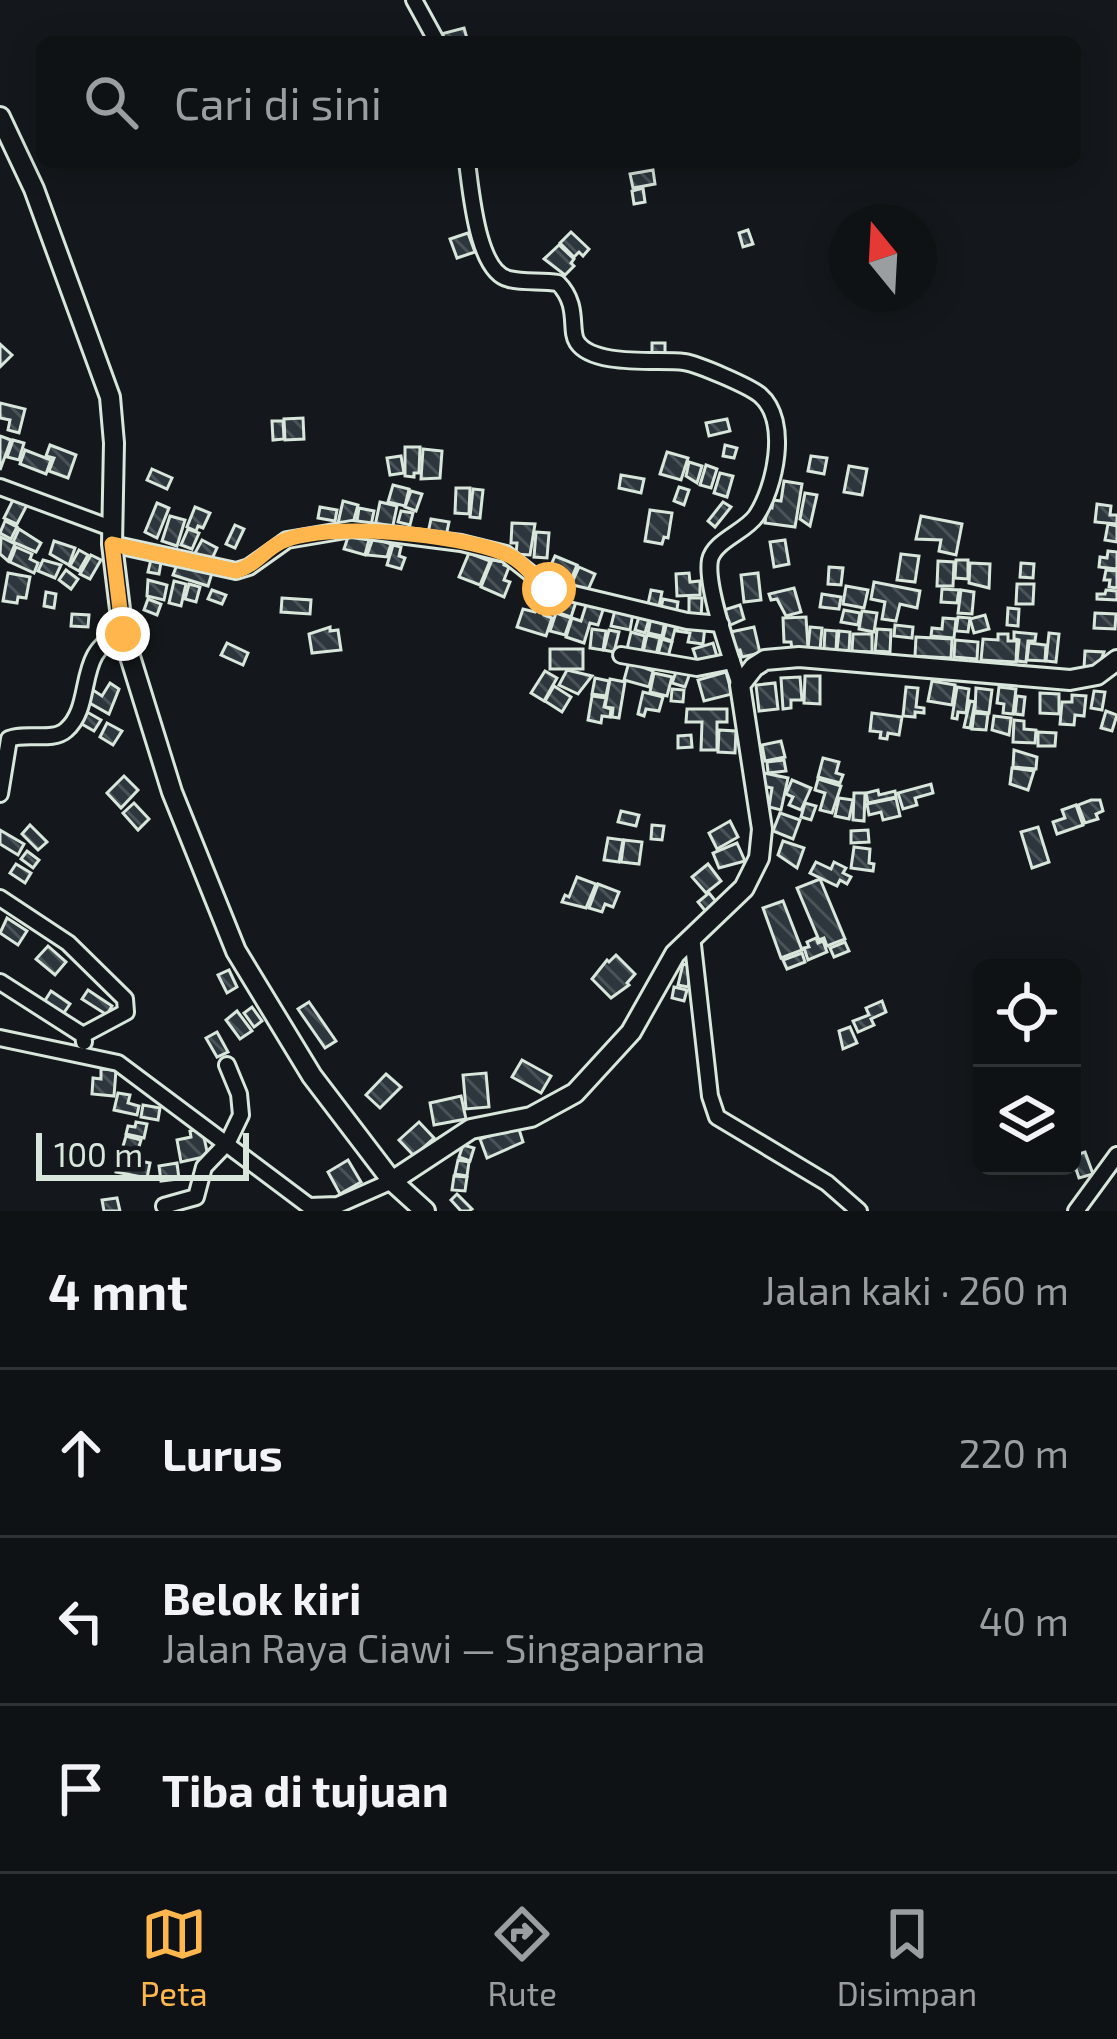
<!DOCTYPE html>
<html lang="id">
<meta charset="utf-8">
<style>
body{margin:0;font-family:"Exo 2",sans-serif;background:#181b1e;color:#f1f3f6}
.controls{position:absolute;right:36px;bottom:36px;display:grid;overflow:hidden;border-radius:18px;box-shadow:0 6px 30px #0003}
.controls button{width:108px;height:108px;display:grid;place-items:center;padding:0;border:0;border-bottom:3px solid #2f3234;background:#0f1215;color:#f1f3f6;font:60px sans-serif}
.compass{position:absolute;left:829px;top:204px;width:108px;height:108px;border-radius:50%;background:#0f1215;box-shadow:0 6px 30px #0003;rotate:342deg}
.scale{position:absolute;left:36px;bottom:30px;width:213px;box-sizing:border-box;padding-left:12px;border:6px solid #d8e6dc;border-top:0;font-size:33px;line-height:42px;white-space:nowrap;color:#d8e6dc;-webkit-text-stroke:9px #14181c;paint-order:stroke}
.stop{position:absolute;width:36px;height:36px;margin:-27px;border:9px solid #ffb74d;border-radius:50%;background:#fff}
.stop.end{background:#ffb74d;border-color:#fff;box-shadow:0 3px 12px #0008}
.list{margin:0;padding:0;list-style:none}
h2{display:flex;justify-content:space-between;align-items:center;height:156px;margin:0;padding:0 48px;font-size:51px}
h2 small{font-size:39px;font-weight:400;color:#9b9ea0}
.list li{display:grid;grid-template-columns:78px 1fr auto;gap:36px;align-items:center;box-sizing:border-box;height:168px;padding:0 48px;border-top:3px solid #2f3234}
.list b{display:block;font-size:45px;white-space:nowrap}
.list p{margin:0;font-size:39px;white-space:nowrap;color:#9b9ea0}
.list em{font-size:39px;font-style:normal;color:#9b9ea0}
.icon{flex:none;width:66px;height:66px;fill:none;stroke:currentColor;stroke-width:2;stroke-linecap:round;stroke-linejoin:round}
.map{position:relative;flex:none;width:1117px;height:1211px;overflow:hidden}
.search{position:absolute;background:#0f1215;box-shadow:0 6px 30px #0003;left:36px;right:36px;top:36px;height:132px;display:flex;align-items:center;gap:30px;box-sizing:border-box;padding:0 42px;border-radius:18px;color:#9b9ea0;font-size:45px}
.sheet{height:660px;background:#0f1215}
nav{display:flex;justify-content:space-around;align-items:center;box-sizing:border-box;height:168px;border-top:3px solid #2f3234;background:#0f1215;font-size:33px;color:#9b9ea0}
nav a{display:grid;justify-items:center;gap:6px}
nav .on{color:#ffb74d}
.map>svg:first-child{display:block}
.building{fill:url(#building-back-hatch);stroke:#d8e6dc;stroke-width:3}
.lines{fill:none;stroke-linecap:round;stroke-linejoin:round}
.street-casing{stroke:#d8e6dc;stroke-width:20}
.secondary-casing{stroke:#d8e6dc;stroke-width:24}
.street{stroke:#14181c;stroke-width:14}
.secondary{stroke:#14181c;stroke-width:18}
.route{stroke:#ffb74d;stroke-width:15}
</style>
<div class="map">
<svg width="1117" height="1211" viewBox="0 0 1117 1211">
<defs>
<pattern id="building-back-hatch" width="6" height="6" patternUnits="userSpaceOnUse" patternTransform="scale(3)"><rect width="6" height="6" fill="#2c363c"/><path d="M-1 5l2 2M0 0l6 6M5-1l2 2" fill="none" stroke="#4a5358"/></pattern>
</defs>
<rect width="100%" height="100%" fill="#14181c"/>
<g class="building">
<polygon points="464,28 468,42 444,42 441,34"/>
<polygon points="653,170 655,184 633,188 630,174"/>
<polygon points="643,188 645,202 634,204 632,191"/>
<polygon points="748,230 753,244 743,247 739,233"/>
<polygon points="571,232 589,249 583,256 579,252 574,257 560,243"/>
<polygon points="468,233 475,252 457,258 450,239"/>
<polygon points="559,245 574,259 571,263 574,266 565,275 544,259"/>
<rect x="652" y="343" width="13" height="16"/>
<polygon points="0,344 12,355 0,367"/>
<polygon points="0,403 25,409 19,433 8,430 10,420 0,418"/>
<polygon points="303,418 304,439 285,440 284,419"/>
<polygon points="727,419 730,431 709,436 706,423"/>
<polygon points="272,421 283,421 284,439 273,440"/>
<polygon points="0,436 11,440 0,470"/>
<polygon points="13,440 24,443 19,460 7,457"/>
<polygon points="50,445 76,455 68,478 49,471 54,458 46,456"/>
<polygon points="725,445 737,448 734,458 723,456"/>
<polygon points="405,447 420,447 419,473 414,473 414,477 405,476"/>
<polygon points="423,449 442,451 440,478 421,479"/>
<polygon points="25,450 51,460 46,474 20,464"/>
<polygon points="667,452 688,458 681,480 660,474"/>
<polygon points="401,456 404,473 390,475 387,458"/>
<polygon points="811,456 827,458 824,474 808,471"/>
<polygon points="689,462 702,466 697,483 686,476"/>
<polygon points="706,465 717,469 711,488 700,485"/>
<polygon points="849,466 867,469 862,495 844,492"/>
<polygon points="152,469 172,478 167,489 147,480"/>
<polygon points="720,473 733,476 727,497 714,493"/>
<polygon points="621,475 644,479 641,493 619,488"/>
<polygon points="784,481 802,484 795,527 765,523 767,507 772,508 773,500 781,501"/>
<polygon points="393,485 409,489 405,506 388,502"/>
<polygon points="679,487 689,490 684,505 674,501"/>
<polygon points="456,488 470,488 469,514 455,513"/>
<polygon points="473,489 483,490 480,518 470,517"/>
<polygon points="411,491 422,494 416,511 405,507"/>
<polygon points="805,493 817,495 810,526 800,519"/>
<polygon points="15,496 28,503 17,524 4,518"/>
<polygon points="343,501 358,505 352,527 338,523"/>
<polygon points="380,502 397,506 392,530 375,526"/>
<polygon points="723,502 731,507 715,527 708,521"/>
<polygon points="157,503 169,508 157,538 145,532"/>
<polygon points="1097,504 1111,506 1110,515 1117,515 1117,524 1095,522"/>
<polygon points="195,507 210,513 203,528 198,526 196,531 187,527"/>
<polygon points="320,507 337,510 335,521 318,518"/>
<polygon points="359,508 374,511 370,530 356,527"/>
<polygon points="650,510 672,513 668,538 664,537 662,544 645,541"/>
<polygon points="401,511 413,513 410,525 398,522"/>
<polygon points="170,516 185,520 177,546 162,541"/>
<polygon points="921,516 962,524 956,555 939,551 941,540 916,539"/>
<polygon points="431,519 449,522 446,536 428,533"/>
<polygon points="5,521 17,527 11,539 0,533"/>
<polygon points="512,523 535,524 530,555 516,554 517,543 511,543"/>
<polygon points="1108,524 1117,526 1117,542 1105,540"/>
<polygon points="235,525 244,529 235,548 226,544"/>
<polygon points="19,529 41,543 36,552 13,542"/>
<polygon points="188,529 199,533 192,549 181,545"/>
<polygon points="536,532 549,533 547,558 534,557"/>
<polygon points="349,534 369,540 365,555 344,549"/>
<polygon points="1,537 15,544 8,561 0,554"/>
<polygon points="373,538 391,544 387,557 367,555"/>
<polygon points="202,540 217,548 211,561 195,553"/>
<polygon points="785,540 789,564 774,567 770,542"/>
<polygon points="54,541 75,548 69,565 50,554"/>
<polygon points="393,545 401,547 399,556 405,558 401,569 387,565"/>
<polygon points="16,547 32,554 30,559 38,563 34,573 10,562"/>
<polygon points="79,550 88,555 79,571 70,566"/>
<polygon points="1108,551 1117,552 1117,569 1099,567 1100,557 1107,558"/>
<polygon points="469,553 490,561 480,585 459,577"/>
<polygon points="901,554 919,556 915,582 897,580"/>
<polygon points="91,555 101,560 90,579 80,574"/>
<polygon points="152,555 162,557 159,574 148,572"/>
<polygon points="555,556 577,565 568,587 551,580 550,584 544,581"/>
<polygon points="43,560 61,565 55,578 38,571"/>
<polygon points="492,560 505,562 504,565 509,567 504,580 510,582 504,597 481,587"/>
<polygon points="956,560 968,560 968,579 955,578"/>
<polygon points="938,561 954,562 953,586 937,586"/>
<polygon points="178,562 212,573 208,586 173,575"/>
<polygon points="970,563 990,564 989,588 969,583"/>
<polygon points="1021,563 1034,564 1033,578 1020,577"/>
<polygon points="579,567 595,574 587,592 571,585"/>
<polygon points="829,567 843,568 841,585 828,584"/>
<polygon points="66,570 78,579 71,589 59,580"/>
<polygon points="1106,570 1117,571 1117,588 1109,587 1110,580 1104,580"/>
<polygon points="8,573 30,577 26,598 18,597 17,603 3,601"/>
<polygon points="689,573 690,582 700,581 700,595 677,596 676,574"/>
<polygon points="758,573 761,600 744,602 741,575"/>
<polygon points="148,580 167,585 164,600 147,596"/>
<polygon points="174,581 186,584 181,606 169,603"/>
<polygon points="874,582 920,591 917,608 900,604 896,621 882,619 885,602 871,599"/>
<polygon points="189,584 200,587 196,602 185,599"/>
<polygon points="1017,584 1034,584 1033,604 1016,604"/>
<polygon points="846,586 868,590 864,608 843,604"/>
<polygon points="794,588 801,612 786,616 777,599 771,600 769,594"/>
<polygon points="942,589 959,590 957,603 941,602"/>
<polygon points="212,590 226,595 222,604 208,599"/>
<polygon points="651,590 662,592 659,606 648,604"/>
<polygon points="961,590 974,592 972,614 958,613"/>
<polygon points="1106,590 1117,591 1117,600 1097,599 1097,594 1105,594"/>
<polygon points="46,592 56,594 54,608 44,606"/>
<polygon points="822,594 841,597 839,609 820,607"/>
<polygon points="562,595 577,599 571,617 556,612"/>
<polygon points="282,598 311,600 310,614 281,612"/>
<polygon points="689,598 702,598 701,620 689,615"/>
<polygon points="148,599 161,604 157,615 144,610"/>
<polygon points="663,599 678,602 676,616 660,613"/>
<polygon points="587,602 604,607 598,625 590,623 584,643 566,637 572,618 581,621"/>
<polygon points="537,605 546,608 544,615 552,618 546,636 517,627 523,609 535,612"/>
<polygon points="740,605 744,619 726,627 721,611"/>
<polygon points="1008,608 1019,609 1018,626 1007,625"/>
<polygon points="615,610 633,613 630,630 611,626"/>
<polygon points="844,610 860,613 858,625 841,622"/>
<polygon points="862,611 877,613 874,632 859,629"/>
<polygon points="556,613 571,618 565,635 550,631"/>
<polygon points="640,613 650,616 645,633 635,630"/>
<polygon points="1095,613 1116,614 1115,629 1094,628"/>
<polygon points="72,614 89,615 88,627 71,626"/>
<polygon points="985,615 989,629 974,633 970,619"/>
<polygon points="806,617 808,648 792,649 791,642 784,642 783,618"/>
<polygon points="958,617 970,618 968,632 956,631"/>
<polygon points="651,618 665,621 662,636 648,633"/>
<polygon points="668,618 677,621 672,641 663,638"/>
<polygon points="943,618 956,619 954,638 931,636 932,628 942,629"/>
<polygon points="679,622 705,627 703,644 688,642 690,633 677,631"/>
<polygon points="895,625 913,627 912,638 894,636"/>
<polygon points="330,627 330,631 338,630 341,650 312,653 309,634"/>
<polygon points="754,627 760,653 742,657 740,650 731,652 726,633"/>
<polygon points="810,627 822,628 820,650 808,649"/>
<polygon points="592,629 606,631 603,650 590,648"/>
<polygon points="877,629 891,630 890,652 875,651"/>
<polygon points="609,630 619,632 614,652 604,650"/>
<polygon points="825,630 837,631 836,650 824,649"/>
<polygon points="839,631 850,632 849,651 837,650"/>
<polygon points="631,632 645,636 641,656 626,653"/>
<polygon points="1014,632 1036,634 1035,641 1028,641 1026,662 1017,661 1019,640 1014,639"/>
<polygon points="1049,633 1059,634 1056,662 1046,661"/>
<polygon points="853,634 872,634 872,652 852,651"/>
<polygon points="998,634 1008,634 1008,641 1017,641 1016,662 981,660 983,639 998,640"/>
<polygon points="647,635 660,638 655,659 642,657"/>
<polygon points="916,637 952,639 951,658 915,656"/>
<polygon points="662,639 672,642 667,661 657,658"/>
<polygon points="955,640 978,642 977,659 954,657"/>
<polygon points="227,643 248,653 243,665 221,655"/>
<polygon points="713,643 718,660 704,665 702,659 697,661 693,649"/>
<polygon points="1029,643 1046,645 1045,661 1027,660"/>
<rect x="550" y="649" width="33" height="20"/>
<polygon points="1085,651 1104,652 1098,668 1084,668"/>
<polygon points="629,662 653,671 649,687 624,680"/>
<polygon points="677,669 690,673 685,687 672,683"/>
<polygon points="567,670 592,676 578,694 559,685"/>
<polygon points="545,671 557,678 544,701 531,693"/>
<polygon points="726,672 732,694 704,701 698,680"/>
<polygon points="654,673 672,677 667,696 650,692"/>
<polygon points="805,676 820,676 820,704 804,703"/>
<polygon points="800,677 802,700 791,700 791,708 783,709 781,678"/>
<polygon points="595,678 609,681 606,696 592,694"/>
<polygon points="610,679 625,682 619,718 612,717 613,708 605,707"/>
<polygon points="932,681 955,685 952,705 928,701"/>
<polygon points="110,683 119,689 109,714 86,701 93,690 102,696"/>
<polygon points="775,683 778,709 759,711 756,685"/>
<polygon points="554,686 571,697 562,712 545,701"/>
<polygon points="906,687 918,688 916,707 924,708 924,713 915,712 915,717 903,716"/>
<polygon points="957,687 969,689 966,713 958,712 957,719 952,718"/>
<polygon points="999,687 1016,689 1013,714 1003,713 1004,704 997,703"/>
<polygon points="976,688 992,690 989,713 975,711"/>
<polygon points="672,689 684,690 683,702 671,701"/>
<polygon points="1094,691 1105,692 1102,710 1091,708"/>
<polygon points="643,692 663,697 659,711 646,709 644,716 638,714"/>
<polygon points="1040,693 1059,694 1059,714 1040,713"/>
<polygon points="1072,695 1086,696 1084,716 1075,715 1074,725 1060,724 1062,702 1072,702"/>
<polygon points="592,696 606,698 604,707 611,709 610,717 602,716 601,723 588,720"/>
<polygon points="1017,696 1025,697 1023,715 1015,714"/>
<polygon points="970,701 975,702 970,728 964,727"/>
<polygon points="687,709 727,709 727,722 717,722 717,750 701,750 702,722 686,722"/>
<polygon points="1106,711 1117,715 1112,731 1101,728"/>
<polygon points="87,712 101,720 94,731 80,723"/>
<polygon points="872,713 902,717 899,735 888,733 887,739 880,738 881,732 870,731"/>
<polygon points="974,713 988,714 986,730 972,729"/>
<polygon points="994,716 1011,718 1009,735 992,730"/>
<polygon points="1014,720 1024,721 1024,729 1036,730 1035,743 1013,742"/>
<polygon points="107,723 122,731 113,745 100,737"/>
<polygon points="719,730 736,731 735,753 718,752"/>
<polygon points="1038,732 1056,733 1055,746 1038,746"/>
<polygon points="691,735 692,747 678,748 678,736"/>
<polygon points="781,741 785,757 765,761 762,745"/>
<polygon points="1014,750 1037,757 1036,769 1013,767"/>
<polygon points="823,758 839,762 836,773 843,775 840,783 818,777"/>
<polygon points="784,760 786,771 768,773 767,762"/>
<polygon points="1012,768 1034,771 1028,790 1010,784"/>
<polygon points="764,773 788,778 781,810 769,807 772,788 761,786"/>
<polygon points="124,776 138,790 121,808 107,793"/>
<polygon points="818,779 841,786 832,813 820,810 825,793 815,790"/>
<polygon points="792,780 811,788 801,810 789,805 793,797 786,794"/>
<polygon points="931,784 933,793 915,798 917,805 903,809 898,793"/>
<polygon points="878,790 879,795 895,791 896,797 868,803 866,793"/>
<polygon points="854,793 865,793 864,821 853,820"/>
<polygon points="839,798 853,800 849,819 835,816"/>
<polygon points="896,798 900,816 883,820 881,812 869,815 867,804"/>
<polygon points="1091,800 1100,800 1103,811 1096,814 1098,819 1085,823 1078,805"/>
<polygon points="134,803 149,819 138,830 123,813"/>
<polygon points="805,803 816,806 811,820 801,817"/>
<polygon points="1076,805 1083,825 1057,834 1053,822 1065,818 1062,810"/>
<polygon points="621,811 639,815 636,826 618,822"/>
<polygon points="780,813 800,820 793,839 773,831"/>
<polygon points="730,821 738,837 717,849 709,833"/>
<polygon points="30,825 47,842 38,850 22,834"/>
<polygon points="652,825 664,826 662,840 651,839"/>
<polygon points="1038,827 1049,862 1032,868 1021,832"/>
<polygon points="0,830 24,844 18,855 0,844"/>
<polygon points="868,830 869,842 851,843 851,831"/>
<polygon points="608,838 623,840 619,862 604,860"/>
<polygon points="624,840 642,842 639,864 621,862"/>
<polygon points="783,841 804,848 797,868 778,855"/>
<polygon points="737,843 745,861 719,868 713,853"/>
<polygon points="854,847 870,849 869,863 874,864 873,871 851,868"/>
<polygon points="27,851 39,860 33,868 21,859"/>
<polygon points="816,862 831,869 834,862 846,868 843,873 851,877 847,884 840,880 837,886 810,873"/>
<polygon points="16,864 31,873 25,883 10,873"/>
<polygon points="708,864 721,881 706,893 692,877"/>
<polygon points="577,877 596,884 586,908 562,902 565,895 569,897"/>
<polygon points="820,879 845,939 827,946 824,938 819,940 797,888"/>
<polygon points="598,884 619,892 613,907 605,904 602,912 589,908"/>
<polygon points="709,893 718,904 707,913 698,902"/>
<polygon points="783,901 802,950 781,958 763,908"/>
<polygon points="7,918 27,931 18,945 0,933"/>
<polygon points="816,938 818,943 823,941 827,952 808,960 804,948 809,947 807,942"/>
<polygon points="845,942 849,951 834,957 830,948"/>
<polygon points="48,946 66,962 55,975 36,959"/>
<polygon points="802,953 805,962 787,969 783,960"/>
<polygon points="616,955 635,974 627,983 629,985 611,998 592,979 607,960 609,962"/>
<polygon points="683,964 693,966 688,987 678,985"/>
<polygon points="229,970 237,987 227,993 218,975"/>
<polygon points="674,987 687,990 684,1001 672,998"/>
<polygon points="88,990 112,1006 107,1015 82,999"/>
<polygon points="51,991 70,1004 63,1014 44,1002"/>
<polygon points="882,1001 886,1012 871,1019 874,1025 858,1032 853,1021 869,1015 866,1008"/>
<polygon points="309,1002 336,1041 325,1048 298,1009"/>
<polygon points="252,1007 262,1021 254,1027 244,1013"/>
<polygon points="237,1011 252,1031 240,1039 226,1020"/>
<polygon points="850,1027 857,1043 843,1049 839,1031"/>
<polygon points="217,1032 228,1052 217,1057 206,1038"/>
<polygon points="522,1060 551,1076 541,1093 512,1077"/>
<polygon points="101,1069 116,1070 114,1096 92,1094 93,1078 101,1079"/>
<polygon points="486,1073 489,1107 466,1109 463,1075"/>
<polygon points="386,1074 401,1087 380,1108 366,1095"/>
<polygon points="118,1093 130,1095 128,1103 139,1106 137,1115 114,1110"/>
<polygon points="461,1096 466,1119 434,1125 430,1103"/>
<polygon points="143,1105 160,1108 158,1120 141,1117"/>
<polygon points="136,1122 147,1124 144,1138 126,1134 128,1126 135,1127"/>
<polygon points="419,1122 434,1138 414,1156 399,1140"/>
<polygon points="518,1126 523,1142 487,1158 480,1139"/>
<polygon points="202,1128 208,1156 181,1162 177,1140 191,1137 190,1131"/>
<polygon points="126,1136 141,1140 136,1157 121,1153"/>
<polygon points="463,1145 474,1148 470,1161 459,1157"/>
<polygon points="1085,1152 1093,1174 1079,1178 1076,1169 1070,1171 1068,1166 1072,1166 1072,1156"/>
<polygon points="118,1157 150,1163 147,1178 116,1172"/>
<polygon points="348,1160 361,1182 340,1194 328,1172"/>
<polygon points="458,1160 469,1162 467,1176 455,1174"/>
<polygon points="177,1163 179,1179 161,1181 159,1166"/>
<polygon points="454,1176 467,1177 465,1191 452,1190"/>
<polygon points="457,1194 472,1209 469,1211 461,1211 451,1200"/>
<polygon points="117,1198 120,1211 104,1211 102,1200"/>
</g>
<g class="lines">
<defs>
<g id="street">
<polyline points="414,0 437,42"/>
<path d="M467,162C471,190 477,272 509,279C525,283 542,280 558,283C580,305 569,330 577,342C593,367 658,359 684,362C698,364 749,386 760,395C790,421 775,488 756,516C745,532 714,541 710,560C705,586 731,658 740,685"/>
<polyline points="0,487 111,528"/>
<polyline points="112,544 236,571 249,567 287,540 352,529 461,543 506,554 549,588 687,621 721,624"/>
<polyline points="621,655 697,668 732,661"/>
<path d="M0,794L9,739C25,732 53,742 66,730C96,704 73,649 123,634"/>
<polyline points="0,898 68,943 125,999 126,1012 83,1035"/>
<polyline points="692,936 710,1096 717,1117 827,1183 859,1211"/>
<polyline points="0,982 83,1035 84,1042"/>
<polyline points="0,1038 118,1063 309,1206 338,1205 392,1181"/>
<polyline points="164,1206 196,1197 204,1167 228,1142 241,1115 239,1094 227,1065"/>
<polyline points="1076,1211 1117,1155"/>
</g>
<g id="secondary">
<polyline points="0,117 34,189 110,397 114,443 112,544 123,634 172,792 236,951 312,1076 392,1181 425,1211"/>
<polyline points="392,1181 471,1129 531,1117 575,1093 631,1032 675,954 744,888 759,858 762,829 740,685 754,667 765,660 799,657 1070,680 1097,675 1117,660"/>
</g>
</defs>
<use href="#street" class="street-casing"/>
<use href="#secondary" class="secondary-casing"/>
<use href="#street" class="street"/>
<use href="#secondary" class="secondary"/>
</g>
<g class="lines">
<path class="route" d="M123,634L112,544L236,571C255,566 265,549 283,541C331,521 457,534 506,554C524,561 533,579 549,589"/>
</g>
</svg>
<div class="controls">
<button><svg class="icon" aria-label="locate" viewBox="0 0 24 24"><circle cx="12" cy="12" r="6"/><path d="M12 2v4M12 18v4M2 12h4M18 12h4"/></svg></button>
<button><svg class="icon" aria-label="layers" viewBox="0 0 24 24"><path d="M12 4l9 5-9 5-9-5zM3 14l9 5 9-5"/></svg></button>
</div>
<svg class="compass" viewBox="-18 -18 36 36"><path d="M0-13l5 13h-10z" fill="#e53935"/><path d="M0 13l5-13h-10z" fill="#9b9ea0"/></svg>
<div class="scale">100 m</div>
<div class="stop" style="left:549px;top:589px"></div>
<div class="stop end" style="left:123px;top:634px"></div>
<div class="search"><svg class="icon" aria-label="search" viewBox="0 0 24 24"><circle cx="10" cy="10" r="6"/><path d="M15 15l6 6"/></svg>Cari di sini</div>
</div>
<section class="sheet">
<h2>4 mnt<small>Jalan kaki · 260 m</small></h2>
<ul class="list">
<li><svg class="icon" aria-label="ahead" viewBox="0 0 24 24"><path d="M12 20V5M6 11l6-6 6 6"/></svg><div><b>Lurus</b></div><em>220 m</em></li>
<li><svg class="icon" aria-label="left" viewBox="0 0 24 24"><path d="M17 20v-9H6M10 6l-5 5 5 5"/></svg><div><b>Belok kiri</b><p>Jalan Raya Ciawi — Singaparna</p></div><em>40 m</em></li>
<li><svg class="icon" aria-label="arrive" viewBox="0 0 24 24"><path d="M6 21V4h12l-3 4 3 4H6"/></svg><div><b>Tiba di tujuan</b></div></li>
</ul>
</section>
<nav>
<a class="on"><svg class="icon" aria-label="map" viewBox="0 0 24 24"><path d="M3 6l6-2 6 2 6-2v14l-6 2-6-2-6 2zM9 4v14M15 6v14"/></svg>Peta</a>
<a><svg class="icon" aria-label="directions" viewBox="0 0 24 24"><path d="M12 3l9 9-9 9-9-9zM9 14v-3h6M13 9l2 2-2 2"/></svg>Rute</a>
<a><svg class="icon" aria-label="saved" viewBox="0 0 24 24"><path d="M7 4h10v16l-5-4-5 4z"/></svg>Disimpan</a>
</nav>
